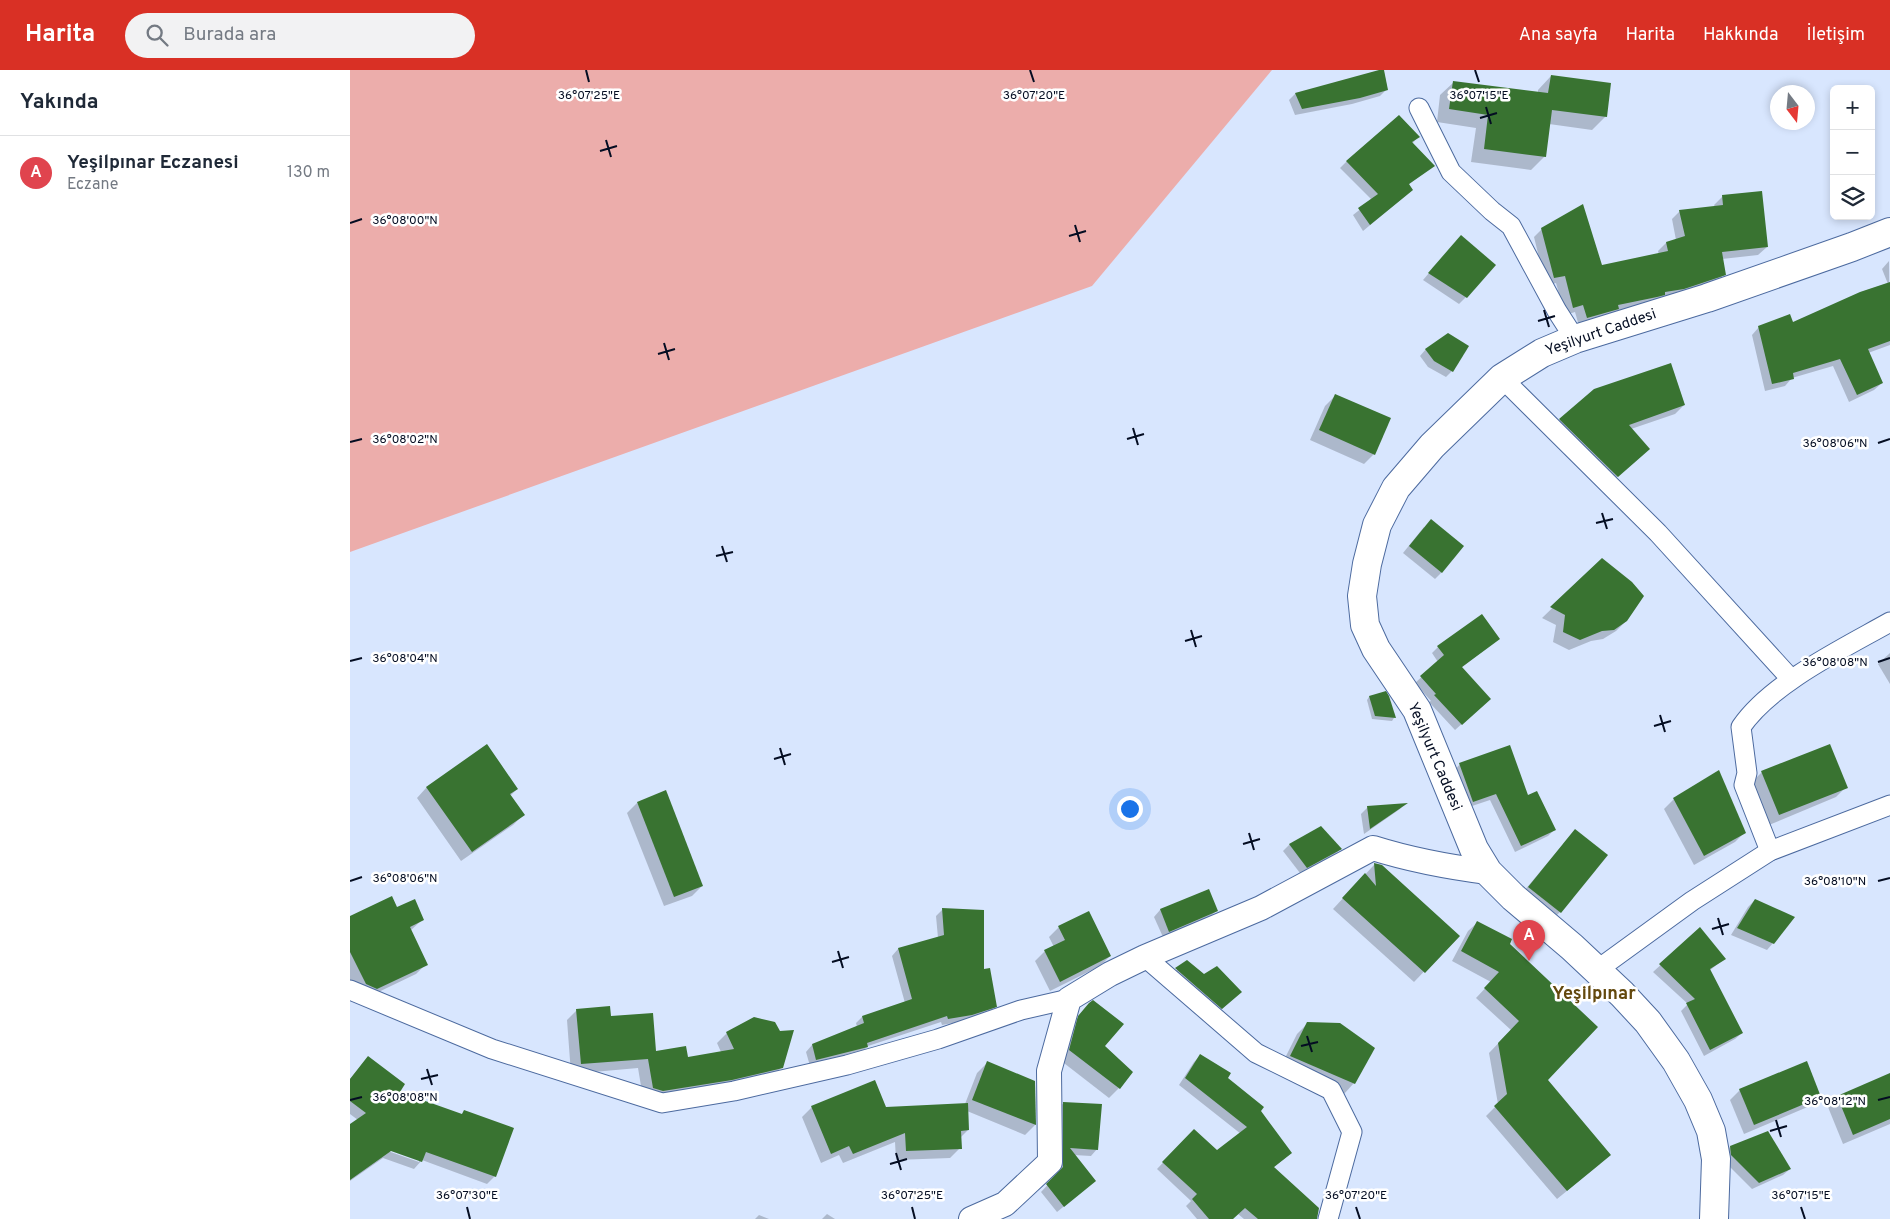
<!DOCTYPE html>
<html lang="tr">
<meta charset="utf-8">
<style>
body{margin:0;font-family:Overpass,sans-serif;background:#f2f2f3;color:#1f2937}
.controls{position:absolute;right:15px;top:15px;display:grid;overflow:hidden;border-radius:8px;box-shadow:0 2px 8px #0003}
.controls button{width:45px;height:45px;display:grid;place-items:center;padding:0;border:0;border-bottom:1px solid #e0e1e3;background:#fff;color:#1f2937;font:25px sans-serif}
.compass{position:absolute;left:1420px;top:15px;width:45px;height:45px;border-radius:50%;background:#fff;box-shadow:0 2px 8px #0003;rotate:164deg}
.you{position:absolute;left:779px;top:738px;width:18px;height:18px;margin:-12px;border:4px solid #fff;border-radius:50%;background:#1a73e8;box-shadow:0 0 0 8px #1a73e833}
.badge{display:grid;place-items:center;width:32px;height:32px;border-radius:50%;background:#d93025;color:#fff;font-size:16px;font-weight:700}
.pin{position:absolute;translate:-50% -41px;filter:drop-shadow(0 1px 2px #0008)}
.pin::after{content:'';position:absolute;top:26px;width:18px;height:15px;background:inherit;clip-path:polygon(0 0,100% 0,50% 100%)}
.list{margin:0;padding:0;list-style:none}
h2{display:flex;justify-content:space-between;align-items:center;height:65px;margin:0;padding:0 20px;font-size:21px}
h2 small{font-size:16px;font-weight:400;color:#747a83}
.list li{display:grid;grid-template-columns:32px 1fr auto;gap:15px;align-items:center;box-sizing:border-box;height:75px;padding:0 20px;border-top:1px solid #e0e1e3}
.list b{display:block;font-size:19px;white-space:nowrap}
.list p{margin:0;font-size:16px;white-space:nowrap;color:#747a83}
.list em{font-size:16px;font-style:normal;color:#747a83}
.icon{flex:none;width:28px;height:28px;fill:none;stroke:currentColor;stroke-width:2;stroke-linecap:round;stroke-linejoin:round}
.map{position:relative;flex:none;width:1540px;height:1149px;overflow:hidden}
header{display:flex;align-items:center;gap:30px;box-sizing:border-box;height:70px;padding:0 25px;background:#d93025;color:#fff}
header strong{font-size:24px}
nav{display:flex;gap:28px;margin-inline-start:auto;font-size:18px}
.search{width:350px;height:45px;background:#f2f2f3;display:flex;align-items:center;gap:12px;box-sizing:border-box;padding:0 18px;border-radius:28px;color:#747a83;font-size:19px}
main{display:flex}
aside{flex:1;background:#fff}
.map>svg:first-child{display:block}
.green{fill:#ecadab}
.shadow{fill:#0003;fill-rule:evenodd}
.building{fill:#397331}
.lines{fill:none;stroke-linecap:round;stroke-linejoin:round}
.minor-casing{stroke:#4c6a9f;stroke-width:21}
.tertiary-casing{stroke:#4c6a9f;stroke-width:26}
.secondary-casing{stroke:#4c6a9f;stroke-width:30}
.minor{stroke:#fff;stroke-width:19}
.tertiary{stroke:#fff;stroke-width:24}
.secondary{stroke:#fff;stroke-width:28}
.ticks{fill:none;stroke:#040d22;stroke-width:2}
.labels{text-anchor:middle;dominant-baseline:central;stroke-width:5;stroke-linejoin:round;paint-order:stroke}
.street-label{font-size:15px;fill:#040d22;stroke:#fff}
.quarter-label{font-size:18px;font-weight:bold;fill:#63480d;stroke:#fff}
.ticks-label{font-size:12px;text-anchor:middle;fill:#040d22;stroke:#fff;stroke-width:5;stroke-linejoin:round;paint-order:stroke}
</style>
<header>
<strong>Harita</strong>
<div class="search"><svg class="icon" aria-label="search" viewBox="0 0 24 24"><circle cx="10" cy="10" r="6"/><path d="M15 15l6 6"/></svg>Burada ara</div>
<nav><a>Ana sayfa</a><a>Harita</a><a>Hakkında</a><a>İletişim</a></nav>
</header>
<main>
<aside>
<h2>Yakında<small></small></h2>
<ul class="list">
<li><span class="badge" style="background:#e0444e">A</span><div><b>Yeşilpınar Eczanesi</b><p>Eczane</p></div><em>130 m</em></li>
</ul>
</aside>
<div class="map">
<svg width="1540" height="1149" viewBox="0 0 1540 1149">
<rect width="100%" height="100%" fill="#d8e6fe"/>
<polygon class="green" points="0,0 922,0 742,216 0,482"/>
<g class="shadow">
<polygon points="1033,0 1037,19 1030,26 1002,34 945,45 939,30 945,24"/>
<polygon points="1201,6 1256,46 1242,60 1199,54 1195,86 1181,100 1121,92 1126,58 1087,52 1090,25 1104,12 1188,23 1188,20"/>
<polygon points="1068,67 1062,74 1083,96 1058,115 1055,126 1013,161 1003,145 1022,130 990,98 997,91"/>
<polygon points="1373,126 1417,177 1408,185 1372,189 1374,204 1366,213 1305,233 1265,242 1259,247 1229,256 1225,242 1215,245 1206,213 1196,216 1184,167 1192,159 1251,196 1309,185 1308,181 1316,173 1326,170 1322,149 1330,141 1365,137 1364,135"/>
<polygon points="1105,173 1116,227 1109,234 1073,210"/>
<polygon points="1539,191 1540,275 1518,283 1532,313 1524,320 1499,332 1483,296 1442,308 1435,316 1415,321 1402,265 1409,257 1442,254 1538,214 1532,199"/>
<polygon points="1076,279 1102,301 1096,307 1078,297 1070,286"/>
<polygon points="985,326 1024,384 1014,394 960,370 975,336"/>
<polygon points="1334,335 1325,344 1281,359 1290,387 1258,415 1202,359 1210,350"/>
<polygon points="1074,457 1092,502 1085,509 1053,483"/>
<polygon points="1252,490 1276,551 1266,561 1253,569 1241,571 1219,580 1203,572 1206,555 1192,548"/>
<polygon points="1148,569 1111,598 1133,635 1105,660 1079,632 1081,631 1065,613 1088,592 1082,583 1088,577"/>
<polygon points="1540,583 1540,614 1528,594"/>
<polygon points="1038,626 1044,648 1042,651 1022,649 1017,630 1019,627"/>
<polygon points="136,676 167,719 160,726 173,745 163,755 111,791 67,728 76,718"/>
<polygon points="1110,694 1177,727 1204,760 1198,766 1165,782 1140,730 1116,738 1104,701"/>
<polygon points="1412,702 1496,717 1486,727 1419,755 1402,712"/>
<polygon points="1324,729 1395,762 1385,772 1344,795 1314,739"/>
<polygon points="287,733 352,816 342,826 314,836 277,743"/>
<polygon points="1054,734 1050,739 1014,764 1011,744 1018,737"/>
<polygon points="971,757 991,779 984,785 950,803 933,781 939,775"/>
<polygon points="1225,760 1210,842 1200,852 1169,827"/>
<polygon points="1024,795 1032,796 1108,866 1064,912 983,839"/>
<polygon points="858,820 866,841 860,847 813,867 804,847 810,840"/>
<polygon points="1405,830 1423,873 1417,880 1381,865 1398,837"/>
<polygon points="47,839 73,849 60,861 76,894 66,904 16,928 0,912 0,847"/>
<polygon points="593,839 633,901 646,936 639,943 614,951 592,955 591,952 518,976 511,983 460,996 456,982 462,975 507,957 506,953 512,947 555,933 542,886 548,879 588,868 586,846"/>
<polygon points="1128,852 1158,874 1197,1010 1250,1094 1207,1129 1136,1046 1148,1034 1139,983 1161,960 1126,928 1141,912 1102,891 1118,861"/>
<polygon points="709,857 760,886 750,896 700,921 685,891 695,881 704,877 699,867"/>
<polygon points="1350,859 1374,889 1359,901 1392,963 1385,969 1354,986 1331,941 1338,934 1303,902"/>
<polygon points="837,891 884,928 865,945 820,906"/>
<polygon points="740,934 769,1018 759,1028 710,990 719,958"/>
<polygon points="227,940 260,948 305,982 337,988 371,982 367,973 377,963 431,998 421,1008 293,1028 288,998 221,1004 217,950"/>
<polygon points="957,954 1004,1013 994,1024 931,996 947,964"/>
<polygon points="851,985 909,1041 941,1083 923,1098 962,1149 894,1149 888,1144 882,1149 847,1149 836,1136 841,1131 807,1099 844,1060 867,1082 891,1064 829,1015 844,992"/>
<path d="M18,987L48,1022L111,1045L114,1042L145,1106L137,1114L72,1090L64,1099L33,1088L0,1111V1056L8,1050L0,1044V1009ZM36,1078L69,1090V1092L35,1080Z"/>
<polygon points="637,993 684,1012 685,1055 675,1065 617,1041 618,1060 610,1068 610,1078 600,1088 546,1090 545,1072 493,1093 489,1085 471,1093 452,1047 462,1037 535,1038 615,1034 627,1003"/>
<polygon points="1540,1007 1540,1054 1493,1074 1478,1037 1488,1027"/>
<polygon points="1390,1020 1470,1026 1460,1036 1394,1064 1380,1030"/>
<polygon points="714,1033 747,1079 741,1086 724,1085 745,1111 707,1142 691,1122 707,1105 707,1039"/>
<polygon points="1380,1077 1440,1099 1433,1105 1402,1119 1375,1092 1374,1084"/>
<polygon points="477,1144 485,1149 472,1149"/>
<polygon points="409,1145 419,1149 405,1149"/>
</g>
<g class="building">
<polygon points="1029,0 1034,0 1038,20 1010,28 952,39 945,23"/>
<polygon points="1201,5 1261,13 1257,47 1202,40 1196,87 1134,79 1138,45 1099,39 1103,11 1198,23"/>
<polygon points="1049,45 1070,67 1062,72 1085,96 1059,114 1063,120 1020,155 1008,138 1028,124 996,91"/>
<polygon points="1412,121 1418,177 1372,182 1376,205 1334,219 1315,222 1315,225 1307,227 1268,235 1269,239 1237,248 1233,235 1223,238 1215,206 1204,208 1191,158 1233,134 1252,195 1318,181 1316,172 1335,166 1329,140 1373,135 1372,125"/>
<polygon points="1111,165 1146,195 1117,228 1078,203"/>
<polygon points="1540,212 1540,271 1518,279 1533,313 1507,325 1490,289 1443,303 1444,309 1422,314 1408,256 1440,244 1443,252 1510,222"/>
<polygon points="1098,263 1119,276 1103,302 1084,291 1075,279"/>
<polygon points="1321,293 1335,335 1279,355 1300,379 1268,407 1209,349 1244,319"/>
<polygon points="985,324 1041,348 1025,385 969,360"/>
<polygon points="1081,449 1114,476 1092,503 1059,476"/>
<polygon points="1252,488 1282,512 1294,526 1277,551 1264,560 1252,561 1230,570 1213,562 1215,545 1200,537"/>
<polygon points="1132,544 1150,569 1112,597 1141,629 1112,655 1084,625 1086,624 1070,606 1094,585 1087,576"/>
<polygon points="1036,621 1039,626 1046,648 1025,646 1019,626"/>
<polygon points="137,674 168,719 160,724 175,745 122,782 76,717"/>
<polygon points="1480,674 1498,718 1429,745 1411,701"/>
<polygon points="1160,675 1178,725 1187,721 1206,760 1171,776 1146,724 1123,732 1109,693"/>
<polygon points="1369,700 1396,763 1354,786 1323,728"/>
<polygon points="316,720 353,816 324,827 287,732"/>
<polygon points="1058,733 1020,759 1017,736"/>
<polygon points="971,756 992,779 957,798 939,774"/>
<polygon points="1225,759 1258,785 1211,843 1178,817"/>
<polygon points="1024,793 1032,795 1110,866 1075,903 992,828 1015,803 1026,816"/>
<polygon points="859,819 868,841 819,862 810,839"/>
<polygon points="42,826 47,837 65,829 74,850 60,857 78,895 27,919 16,914 0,882 0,846"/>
<polygon points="1405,829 1445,847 1424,874 1387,858"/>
<polygon points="592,838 634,840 634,899 640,898 647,937 622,945 598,949 597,946 517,973 518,977 466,990 462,974 514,953 512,946 562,929 548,878 594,865"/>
<polygon points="739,841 761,886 710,912 694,880 715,870 708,856"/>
<polygon points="1127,851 1162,869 1160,874 1248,957 1198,1010 1261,1085 1217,1121 1144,1036 1157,1024 1148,973 1169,951 1134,918 1149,902 1111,881"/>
<polygon points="1350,857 1376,889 1360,899 1393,963 1360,980 1336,933 1345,929 1309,894"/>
<polygon points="837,890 854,904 867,896 892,922 872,939 825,898"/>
<polygon points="743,930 774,954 755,976 783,1002 770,1019 719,980 728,946 739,933"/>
<polygon points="260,936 261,946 303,943 306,981 336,976 338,987 384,979 376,962 404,947 425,952 430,961 444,960 433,998 382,1010 313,1021 303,1018 298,989 231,994 226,939"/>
<polygon points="957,952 990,953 1025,978 1005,1014 940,986"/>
<polygon points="850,984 881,1003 878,1008 914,1037 911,1041 942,1083 924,1097 969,1138 967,1149 908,1149 895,1138 883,1149 859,1149 842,1129 847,1124 812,1092 844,1059 867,1080 897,1057 835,1008"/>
<polygon points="18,986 55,1014 50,1022 112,1044 114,1040 164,1058 146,1107 76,1082 72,1092 41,1081 0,1110 0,1054 16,1043 0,1031 0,1009"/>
<polygon points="637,991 685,1011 686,1055 622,1030"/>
<polygon points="1457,991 1471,1027 1404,1055 1389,1019"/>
<polygon points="1540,1003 1540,1049 1503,1065 1487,1026"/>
<polygon points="525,1010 536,1037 618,1033 619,1060 611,1061 612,1079 556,1081 555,1063 503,1084 499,1076 481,1084 461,1036"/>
<polygon points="713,1032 752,1034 748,1080 720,1078 746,1111 714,1137 696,1114 713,1097"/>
<polygon points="1418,1061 1441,1099 1409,1113 1381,1085 1380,1076"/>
</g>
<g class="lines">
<defs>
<g id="minor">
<polyline points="1069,38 1101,102 1142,141 1161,156 1207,241 1225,269"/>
<polyline points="1152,308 1308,463 1441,609"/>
<path d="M1420,781L1394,715L1397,703L1391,657C1421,613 1494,578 1540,552"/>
<polyline points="795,887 906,983 981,1020 1002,1062 978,1149"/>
<polyline points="1247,900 1342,831 1420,781 1540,735"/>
<polyline points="0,920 142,979 312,1033 384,1021 497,995 588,969 671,940 719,929"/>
</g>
<path id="tertiary" d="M621,1149L655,1134L700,1092L699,1001L719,929L760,904L795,887L911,838L1023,778C1061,790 1099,797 1138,802"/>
<polyline id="secondary" points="1364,1149 1366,1089 1361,1061 1348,1030 1326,991 1298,952 1272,924 1222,877 1163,827 1138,802 1124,779 1067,640 1026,579 1015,555 1012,526 1017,494 1027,455 1046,418 1082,376 1152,308 1192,283 1225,269 1357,228 1502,177 1540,162"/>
</defs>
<use href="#minor" class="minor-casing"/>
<use href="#tertiary" class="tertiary-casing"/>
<use href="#secondary" class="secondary-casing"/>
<use href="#minor" class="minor"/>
<use href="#tertiary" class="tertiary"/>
<use href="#secondary" class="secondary"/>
</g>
<path class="ticks" d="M236,0L239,12M680,0L684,12M1125,0L1129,12M1136,37L1141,54M1130,48L1147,43M256,70L261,87M250,81L267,76M0,153L12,149M725,155L730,172M719,166L736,161M1194,240L1199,257M1188,251L1205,246M314,273L319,290M308,284L325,279M783,358L788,375M777,369L794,364M0,372L12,369M1528,373L1540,369M1252,443L1257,459M1246,453L1263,449M372,476L377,492M366,486L383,482M841,560L846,577M835,571L852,566M0,591L12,588M1528,592L1540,588M1310,645L1315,662M1304,656L1321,651M430,678L435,695M424,689L441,684M899,763L904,780M893,774L910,769M0,811L12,807M1528,811L1540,808M1368,848L1373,865M1362,859L1379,854M488,881L493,898M482,892L499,887M957,966L962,982M951,976L968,972M77,999L82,1015M71,1009L88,1005M0,1030L12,1027M1528,1030L1540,1027M1426,1050L1431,1067M1420,1061L1437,1056M546,1083L551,1100M540,1094L557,1089M117,1137L120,1149M562,1137L565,1149M1006,1137L1010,1149M1451,1137L1455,1149"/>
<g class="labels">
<g class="street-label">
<text transform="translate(1251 263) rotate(-19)">Yeşilyurt Caddesi</text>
<text transform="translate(1084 687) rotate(67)">Yeşilyurt Caddesi</text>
</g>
<g class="quarter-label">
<text x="1244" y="924">Yeşilpınar</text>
</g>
</g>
<g class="ticks-label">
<text x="239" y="29">36°07'25"E</text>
<text x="684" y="29">36°07'20"E</text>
<text x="1129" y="29">36°07'15"E</text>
<text x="55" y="154">36°08'00"N</text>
<text x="55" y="373">36°08'02"N</text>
<text x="1485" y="377">36°08'06"N</text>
<text x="55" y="592">36°08'04"N</text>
<text x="1485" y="596">36°08'08"N</text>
<text x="55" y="812">36°08'06"N</text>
<text x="1485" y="815">36°08'10"N</text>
<text x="55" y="1031">36°08'08"N</text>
<text x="1485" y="1035">36°08'12"N</text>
<text x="117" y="1129">36°07'30"E</text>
<text x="562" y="1129">36°07'25"E</text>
<text x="1006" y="1129">36°07'20"E</text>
<text x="1451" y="1129">36°07'15"E</text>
</g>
</svg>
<div class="controls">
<button>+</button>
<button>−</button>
<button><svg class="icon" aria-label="layers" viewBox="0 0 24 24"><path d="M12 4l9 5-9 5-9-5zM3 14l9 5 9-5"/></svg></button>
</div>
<svg class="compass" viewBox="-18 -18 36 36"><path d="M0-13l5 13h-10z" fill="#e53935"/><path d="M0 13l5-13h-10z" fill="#747a83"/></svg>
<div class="you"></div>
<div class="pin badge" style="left:1179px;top:891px;background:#e0444e">A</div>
</div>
</main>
